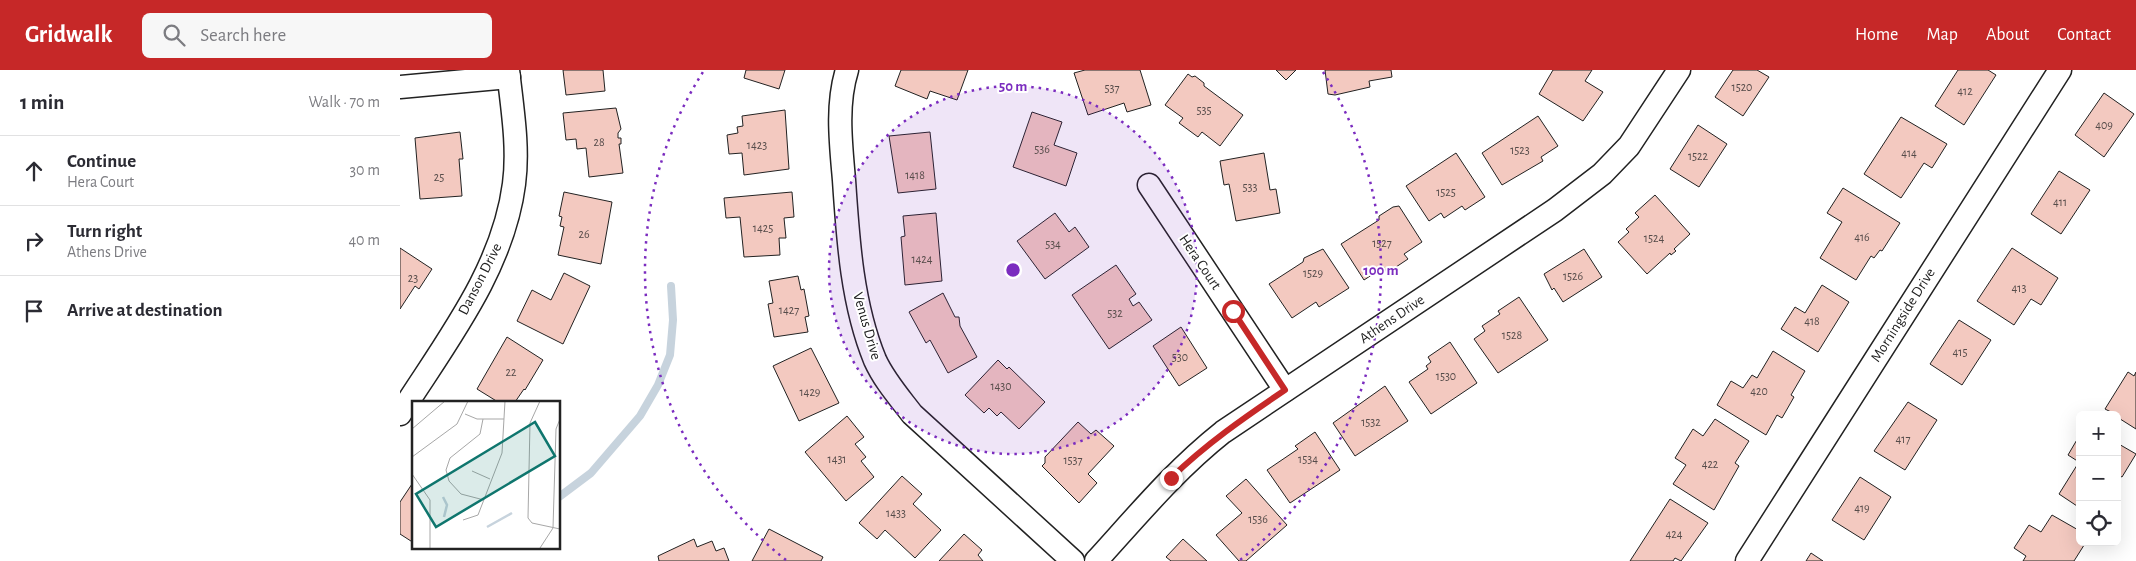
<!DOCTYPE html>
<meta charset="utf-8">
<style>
body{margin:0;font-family:"Alegreya Sans",sans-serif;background:#f7f7f7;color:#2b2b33}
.controls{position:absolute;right:15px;bottom:15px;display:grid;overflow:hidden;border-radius:8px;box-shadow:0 5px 20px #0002}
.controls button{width:45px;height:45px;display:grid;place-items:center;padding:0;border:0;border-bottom:1px solid #e1e1e2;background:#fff;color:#2b2b33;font:25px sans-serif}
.stop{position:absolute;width:15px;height:15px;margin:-11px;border:4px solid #c62828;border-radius:50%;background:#fff}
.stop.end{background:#c62828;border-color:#fff;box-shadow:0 1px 5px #0008}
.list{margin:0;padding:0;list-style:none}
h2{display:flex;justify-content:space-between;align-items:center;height:65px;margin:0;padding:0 20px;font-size:21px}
h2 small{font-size:16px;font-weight:400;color:#7c7c81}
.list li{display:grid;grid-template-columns:32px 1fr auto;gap:15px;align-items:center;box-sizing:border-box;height:70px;padding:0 20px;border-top:1px solid #e1e1e2}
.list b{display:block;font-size:19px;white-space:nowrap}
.list p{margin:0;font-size:16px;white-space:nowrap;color:#7c7c81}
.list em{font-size:16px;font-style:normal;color:#7c7c81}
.icon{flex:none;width:28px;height:28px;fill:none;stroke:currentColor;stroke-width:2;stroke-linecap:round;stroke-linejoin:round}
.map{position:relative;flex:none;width:1736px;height:491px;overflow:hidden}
header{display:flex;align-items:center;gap:30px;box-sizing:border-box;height:70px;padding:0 25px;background:#c62828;color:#fff}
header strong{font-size:24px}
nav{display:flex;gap:28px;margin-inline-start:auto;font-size:18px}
.search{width:350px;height:45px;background:#f7f7f7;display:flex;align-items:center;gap:12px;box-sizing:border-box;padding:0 18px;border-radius:8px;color:#7c7c81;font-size:19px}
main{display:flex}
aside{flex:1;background:#fff}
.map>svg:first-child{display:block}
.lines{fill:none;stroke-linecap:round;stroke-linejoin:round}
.stream{stroke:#c7d3dd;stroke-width:8}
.building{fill:#f3c9c0;stroke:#222}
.minor-casing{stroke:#222;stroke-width:25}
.minor{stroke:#fff;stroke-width:22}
.route{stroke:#c62828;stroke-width:6}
.ring{fill:none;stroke:#7b2cbf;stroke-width:2.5;stroke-dasharray:2.5 5}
.labels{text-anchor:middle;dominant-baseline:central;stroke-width:4;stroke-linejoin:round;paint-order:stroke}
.number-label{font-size:12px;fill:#564c4a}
.street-label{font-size:15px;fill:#222;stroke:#fff}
.inset-river{fill:none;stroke:#c7d3dd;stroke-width:2.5}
.inset-road{fill:none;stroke:#a7a7a7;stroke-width:1}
.view{fill:#0f766e;fill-opacity:0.15;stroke:#0f766e;stroke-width:2.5}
.inset-edge{fill:none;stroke:#222;stroke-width:2.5}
.centre{fill:#7b2cbf;stroke:#fff;stroke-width:2.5}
.ring-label{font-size:15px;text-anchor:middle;font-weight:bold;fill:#7b2cbf;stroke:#fff;stroke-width:4;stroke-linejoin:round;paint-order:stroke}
</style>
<header>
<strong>Gridwalk</strong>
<div class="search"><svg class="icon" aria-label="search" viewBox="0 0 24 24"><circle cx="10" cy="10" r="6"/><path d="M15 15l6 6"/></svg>Search here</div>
<nav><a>Home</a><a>Map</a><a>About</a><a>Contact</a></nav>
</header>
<main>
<aside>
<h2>1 min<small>Walk · 70 m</small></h2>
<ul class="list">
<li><svg class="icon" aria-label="ahead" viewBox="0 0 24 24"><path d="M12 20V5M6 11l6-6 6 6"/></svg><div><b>Continue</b><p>Hera Court</p></div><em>30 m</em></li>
<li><svg class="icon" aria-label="right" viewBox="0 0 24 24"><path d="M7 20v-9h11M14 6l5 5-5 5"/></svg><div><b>Turn right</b><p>Athens Drive</p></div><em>40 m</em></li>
<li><svg class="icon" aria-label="arrive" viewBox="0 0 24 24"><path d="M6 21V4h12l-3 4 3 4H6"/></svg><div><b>Arrive at destination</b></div></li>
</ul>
</aside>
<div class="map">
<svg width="1736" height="491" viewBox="0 0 1736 491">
<rect width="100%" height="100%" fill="#fff"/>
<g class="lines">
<polyline class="stream" points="159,427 191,403 240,346 258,315 270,285 273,250 271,216"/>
</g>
<g class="building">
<polygon points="163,0 203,0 205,21 166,25"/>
<polygon points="346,0 385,0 379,19 344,8"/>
<polygon points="501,0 568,0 557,30 530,21 527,29 495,16"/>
<polygon points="685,0 740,0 751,35 727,42 724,33 688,45 674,3"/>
<polygon points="876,0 896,0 886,10"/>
<polygon points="925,0 991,0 992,7 969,11 970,17 935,25 928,24"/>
<polygon points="1153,0 1192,0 1185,11 1203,22 1183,51 1139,24"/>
<polygon points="1333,0 1357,0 1369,7 1343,46 1315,27"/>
<polygon points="1558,0 1588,0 1596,5 1564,55 1535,36"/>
<polygon points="788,4 792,7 795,6 804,13 804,16 843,45 820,76 802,62 798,67 779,53 783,48 765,35"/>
<polygon points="1704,23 1734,44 1704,87 1675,65"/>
<polygon points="216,38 221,59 218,63 218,68 221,68 221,74 219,74 223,103 189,107 186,78 177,79 176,69 166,70 163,43"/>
<polygon points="385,40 389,99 344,105 342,83 329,84 327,65 338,63 337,57 343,56 342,46"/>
<polygon points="632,42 662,52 654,75 677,83 666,116 613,97"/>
<polygon points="1138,46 1158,76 1141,87 1143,91 1102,115 1082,83"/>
<polygon points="1501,47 1547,74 1532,98 1524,93 1501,128 1464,104"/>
<polygon points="1298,55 1327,74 1299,117 1270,99"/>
<polygon points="60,62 63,89 59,89 62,126 20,129 15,68"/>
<polygon points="530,62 536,119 498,123 489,66"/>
<polygon points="864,83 870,120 876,119 880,143 836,151 829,114 824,115 820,91"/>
<polygon points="1056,83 1085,127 1065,140 1062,136 1044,148 1041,143 1029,151 1006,116"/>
<polygon points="1659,101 1690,120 1661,164 1631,144"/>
<polygon points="1443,118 1500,153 1482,181 1480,180 1474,188 1471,186 1456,210 1420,188 1442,152 1427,143"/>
<polygon points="164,122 212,132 201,194 158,185 164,157 160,156 162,147 159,146"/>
<polygon points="392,122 394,147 384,148 386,168 379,168 380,185 344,187 340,147 326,148 324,128"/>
<polygon points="1255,125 1290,164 1274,179 1276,181 1271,185 1270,183 1247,204 1218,172 1229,162 1226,159 1239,147 1235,143"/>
<polygon points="999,136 1022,172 1004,184 1008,189 987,203 984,197 964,210 941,174 979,150 979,146 993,137"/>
<polygon points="536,143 542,211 505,215 501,167 505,166 503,146"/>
<polygon points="655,143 669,162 675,157 689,177 645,209 617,171"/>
<polygon points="0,178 32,199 19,219 15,216 0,239"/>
<polygon points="1612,178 1658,208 1641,235 1631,229 1614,255 1577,231"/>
<polygon points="923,179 949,218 919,237 916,232 892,248 869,214 903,192 904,188"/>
<polygon points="1184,179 1202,207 1163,232 1154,218 1152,220 1144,204"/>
<polygon points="716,195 736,224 729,229 733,236 739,232 752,250 709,279 672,225"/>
<polygon points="164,203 190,216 163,274 117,251 132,220 151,230"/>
<polygon points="398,206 401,220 404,219 409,246 405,247 408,262 374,267 368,234 373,233 369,211"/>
<polygon points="1422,215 1449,232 1418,282 1381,259 1395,237 1405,243"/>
<polygon points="543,223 555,247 559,247 560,256 577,287 548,303 530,270 526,273 509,242"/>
<polygon points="1119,227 1148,270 1098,303 1074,269 1085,261 1082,256 1100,244 1098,241"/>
<polygon points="1559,250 1591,270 1562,315 1530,294"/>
<polygon points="781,257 807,298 779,316 753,276"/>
<polygon points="107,267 143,290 125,320 124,319 115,332 98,332 77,319"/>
<polygon points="1050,272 1077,313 1031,344 1009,312 1028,299 1026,296 1031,292 1028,287"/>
<polygon points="411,278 439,333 399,351 373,296"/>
<polygon points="1373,281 1405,301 1391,325 1394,327 1382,348 1377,345 1366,365 1317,335 1331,311 1343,318 1352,305 1357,308"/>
<polygon points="598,290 607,299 609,297 645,332 619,359 601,342 597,346 589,338 584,343 565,325"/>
<polygon points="1728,302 1734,306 1736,302 1736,359 1717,347 1717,345 1705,339"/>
<polygon points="985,316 1008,351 955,386 933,353"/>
<polygon points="1508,332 1537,350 1505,400 1474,381"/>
<polygon points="447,346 464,367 455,374 466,387 461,391 474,407 446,431 405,382"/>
<polygon points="1315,349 1349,371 1335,393 1339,396 1314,440 1273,414 1286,395 1275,388 1293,359 1303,366"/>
<polygon points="678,352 691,364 696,360 714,376 688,404 697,413 679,433 642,396 645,393 645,387"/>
<polygon points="915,362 940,400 890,433 867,400 898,379 895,376"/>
<polygon points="1678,368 1680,369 1680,438 1659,424 1679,392 1668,385"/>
<polygon points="1717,373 1736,384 1722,407 1720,406 1717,410"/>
<polygon points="502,406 522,424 513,434 541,460 515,488 485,460 477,469 459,453"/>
<polygon points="1460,407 1491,427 1464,470 1432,450"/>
<polygon points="846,409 887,455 846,491 839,491 816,465 842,443 826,426"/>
<polygon points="14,411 14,473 0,464 0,432"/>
<polygon points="1270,429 1308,453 1281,491 1275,488 1273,491 1230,491"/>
<polygon points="1652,445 1680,461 1680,472 1686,472 1674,491 1623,491 1626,486 1614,478 1629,455 1641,462"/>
<polygon points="369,459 423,487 421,491 352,491"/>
<polygon points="564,464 582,480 578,485 583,491 539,491"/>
<polygon points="294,469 297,477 312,471 316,481 324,478 329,491 259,491 258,486"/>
<polygon points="783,469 807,491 771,491 766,487"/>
<polygon points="1411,483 1423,491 1406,491"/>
</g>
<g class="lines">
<defs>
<g id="minor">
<path d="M447,0C436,35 441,75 444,110C448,170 452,234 475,290C484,310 499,327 512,344L673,491"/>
<polyline points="0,17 109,7"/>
<polyline points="749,115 885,320"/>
<path d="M0,344C45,273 103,200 114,114C119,77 112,37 108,0"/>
<path d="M696,491C737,446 775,400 823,362L1155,140L1202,104L1229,76L1279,0"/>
<polyline points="1347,491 1660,0"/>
</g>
</defs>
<use href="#minor" class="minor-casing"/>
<use href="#minor" class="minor"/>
</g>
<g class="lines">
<path class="route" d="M771,408C806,374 845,347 885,320L833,241"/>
</g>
<circle cx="613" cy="200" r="184" fill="#7b2cbf" fill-opacity=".12"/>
<g class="ring">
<circle cx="613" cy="200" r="184"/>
<path d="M386 490A368 368 0 0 1 303 2M923 2A368 368 0 0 1 840 490"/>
</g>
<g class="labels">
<g class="number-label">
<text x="1342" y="17">1520</text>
<text x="712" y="18">537</text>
<text x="1565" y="21">412</text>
<text x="804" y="40">535</text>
<text x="1704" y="55">409</text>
<text x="199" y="72">28</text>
<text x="357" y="75">1423</text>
<text x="642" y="79">536</text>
<text x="1120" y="80">1523</text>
<text x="1509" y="83">414</text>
<text x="1298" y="86">1522</text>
<text x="515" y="105">1418</text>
<text x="39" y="107">25</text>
<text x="850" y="117">533</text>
<text x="1046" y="122">1525</text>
<text x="1660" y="132">411</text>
<text x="363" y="158">1425</text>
<text x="184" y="164">26</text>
<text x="1462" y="167">416</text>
<text x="1254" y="168">1524</text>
<text x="982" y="173">1527</text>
<text x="653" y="174">534</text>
<text x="522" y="189">1424</text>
<text x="913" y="203">1529</text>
<text x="1173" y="206">1526</text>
<text x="13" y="208">23</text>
<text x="1619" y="218">413</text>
<text x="389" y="240">1427</text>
<text x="715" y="243">532</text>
<text x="1412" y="251">418</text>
<text x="1112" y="265">1528</text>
<text x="1560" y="282">415</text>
<text x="780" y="287">530</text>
<text x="111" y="302">22</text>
<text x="1046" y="306">1530</text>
<text x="601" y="316">1430</text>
<text x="1359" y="321">420</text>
<text x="410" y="322">1429</text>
<text x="971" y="352">1532</text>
<text x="1503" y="369">417</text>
<text x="437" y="389">1431</text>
<text x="908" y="389">1534</text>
<text x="673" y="390">1537</text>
<text x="1310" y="394">422</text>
<text x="1462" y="438">419</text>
<text x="496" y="443">1433</text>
<text x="858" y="449">1536</text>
<text x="1274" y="464">424</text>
</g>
<g class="street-label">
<text transform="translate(800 192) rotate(56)">Hera Court</text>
<text transform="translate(80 209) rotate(-63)">Danson Drive</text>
<text transform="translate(1503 245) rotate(-58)">Morningside Drive</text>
<text transform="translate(992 249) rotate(-34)">Athens Drive</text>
<text transform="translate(467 256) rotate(74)">Venus Drive</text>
</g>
</g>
<g transform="translate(12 331)">
<rect width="148" height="148" fill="#fff"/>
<path class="inset-river" d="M31,96L35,104L32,116M75,126L100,112"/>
<path class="inset-road" d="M128,0L118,22L116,117L120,122L148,128M53,13L65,18H92M71,18L68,33L38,57L34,69L37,80L49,93L72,99M0,28L33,0M0,56L45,23L56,0M60,70L78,78M0,73L18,99V147M51,119L66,114L90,52L93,0M128,147L141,127L144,28L148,18"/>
<path class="view" d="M123,21L143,55L24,126L4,93Z"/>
<rect width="148" height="148" class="inset-edge"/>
</g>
<circle cx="613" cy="200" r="8" class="centre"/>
<g class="ring-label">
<text x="613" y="21">50 m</text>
<text x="981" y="205">100 m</text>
</g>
</svg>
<div class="controls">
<button>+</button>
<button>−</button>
<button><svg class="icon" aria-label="locate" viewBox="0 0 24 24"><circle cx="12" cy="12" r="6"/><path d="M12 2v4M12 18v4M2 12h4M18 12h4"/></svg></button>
</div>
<div class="stop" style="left:833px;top:241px"></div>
<div class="stop end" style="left:771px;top:408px"></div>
</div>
</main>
